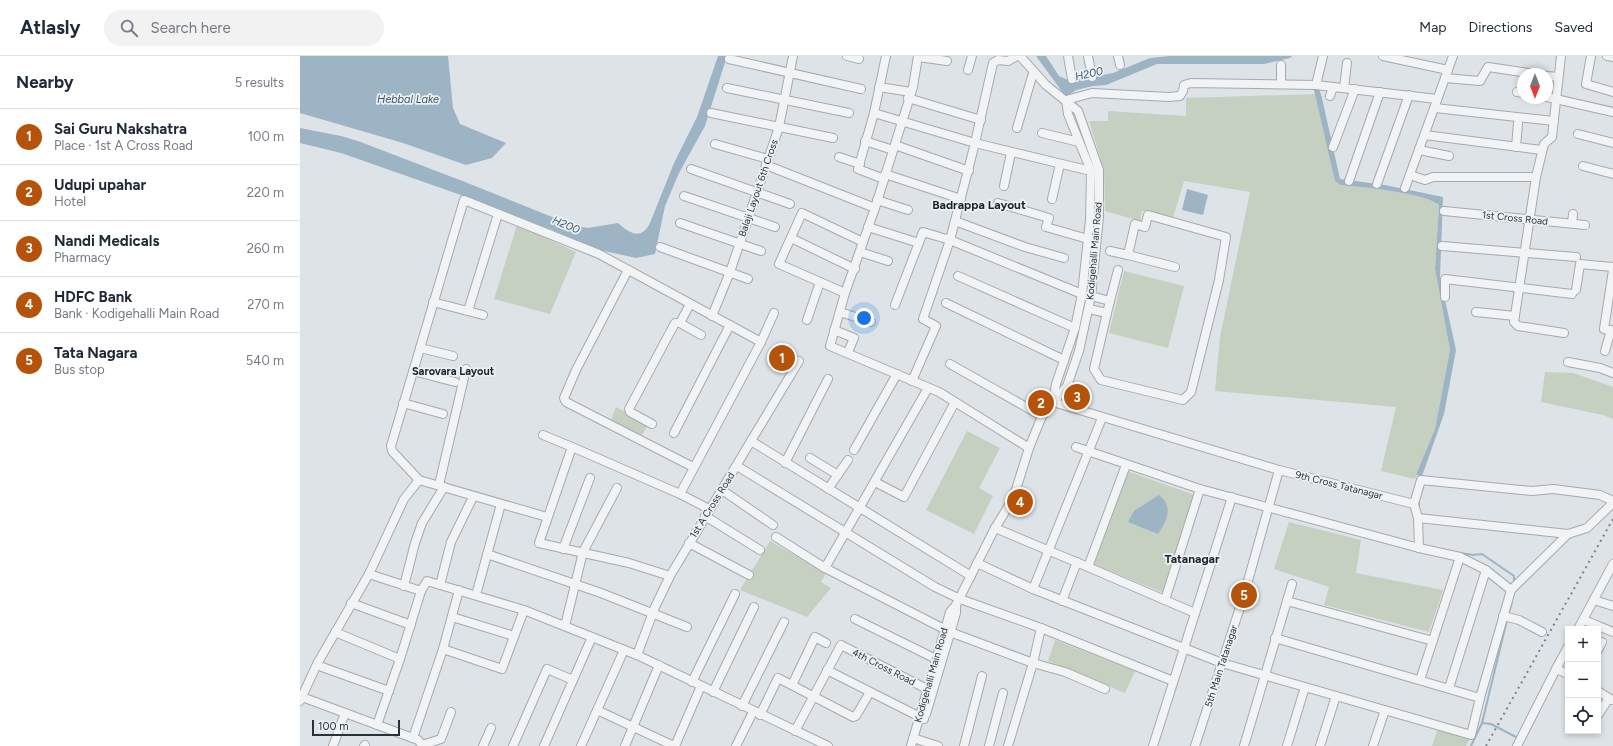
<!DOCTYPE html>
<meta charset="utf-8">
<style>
body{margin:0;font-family:Figtree,sans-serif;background:#f2f2f3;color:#1f2937}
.controls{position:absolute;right:12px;bottom:12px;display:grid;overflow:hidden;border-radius:0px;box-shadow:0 2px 6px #0003}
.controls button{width:36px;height:36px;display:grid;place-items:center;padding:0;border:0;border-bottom:1px solid #e0e1e3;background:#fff;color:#1f2937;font:20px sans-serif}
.compass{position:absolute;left:1217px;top:12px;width:36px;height:36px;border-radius:50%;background:#fff;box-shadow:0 2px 6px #0003;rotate:180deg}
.scale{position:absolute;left:12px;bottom:10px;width:88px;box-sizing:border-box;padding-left:4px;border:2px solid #29323c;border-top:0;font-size:11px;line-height:14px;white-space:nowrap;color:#29323c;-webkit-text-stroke:3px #edf1f4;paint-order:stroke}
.you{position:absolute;left:564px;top:262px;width:14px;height:14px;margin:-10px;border:3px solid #fff;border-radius:50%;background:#1a73e8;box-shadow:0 0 0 6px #1a73e833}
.badge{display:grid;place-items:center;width:26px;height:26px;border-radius:50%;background:#b45309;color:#fff;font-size:13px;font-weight:700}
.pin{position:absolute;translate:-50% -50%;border:2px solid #fff;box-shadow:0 1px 4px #0006}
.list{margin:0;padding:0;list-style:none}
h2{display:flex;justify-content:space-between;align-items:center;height:52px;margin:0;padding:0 16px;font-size:17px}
h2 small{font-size:13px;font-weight:400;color:#747a83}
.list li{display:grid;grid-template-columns:26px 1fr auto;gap:12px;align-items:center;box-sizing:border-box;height:56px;padding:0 16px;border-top:1px solid #e0e1e3}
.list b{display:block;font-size:15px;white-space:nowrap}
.list p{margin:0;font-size:13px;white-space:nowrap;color:#747a83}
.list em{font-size:13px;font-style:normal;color:#747a83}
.icon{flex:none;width:22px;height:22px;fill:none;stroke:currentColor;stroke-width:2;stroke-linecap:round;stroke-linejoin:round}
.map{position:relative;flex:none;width:1313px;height:690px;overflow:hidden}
header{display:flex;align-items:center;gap:24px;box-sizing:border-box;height:56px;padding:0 20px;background:#fff;border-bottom:1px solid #e0e1e3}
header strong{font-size:19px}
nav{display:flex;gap:22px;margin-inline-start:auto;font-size:14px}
.search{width:280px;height:36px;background:#f2f2f3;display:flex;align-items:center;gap:10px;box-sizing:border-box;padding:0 14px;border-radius:22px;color:#747a83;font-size:15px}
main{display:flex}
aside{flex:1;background:#fff}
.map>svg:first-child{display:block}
.green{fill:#c6d0c0}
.water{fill:#9cb4c4}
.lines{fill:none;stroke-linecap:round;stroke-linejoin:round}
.stream{stroke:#9cb4c4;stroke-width:2}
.minor-casing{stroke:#a4aab0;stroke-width:10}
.minor{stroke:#f1f3f5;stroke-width:8}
.rail{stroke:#79848f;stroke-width:2;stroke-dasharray:2 4;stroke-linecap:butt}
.labels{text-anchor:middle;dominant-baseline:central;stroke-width:3.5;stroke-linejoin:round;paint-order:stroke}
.street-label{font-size:10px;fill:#29323c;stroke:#edf1f4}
.water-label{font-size:11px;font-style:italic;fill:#36556d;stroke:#edf1f4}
.neighbourhood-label{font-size:11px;font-weight:bold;fill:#1b232d;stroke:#edf1f4}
.quarter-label{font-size:12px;font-weight:bold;fill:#1b232d;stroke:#edf1f4}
</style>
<header>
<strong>Atlasly</strong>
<div class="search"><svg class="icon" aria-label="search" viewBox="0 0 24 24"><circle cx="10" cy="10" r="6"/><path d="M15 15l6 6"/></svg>Search here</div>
<nav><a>Map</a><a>Directions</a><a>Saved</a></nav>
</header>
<main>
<aside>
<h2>Nearby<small>5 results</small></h2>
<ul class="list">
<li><span class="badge">1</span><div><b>Sai Guru Nakshatra</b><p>Place · 1st A Cross Road</p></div><em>100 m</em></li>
<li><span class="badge">2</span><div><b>Udupi upahar</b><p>Hotel</p></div><em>220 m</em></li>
<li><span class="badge">3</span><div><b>Nandi Medicals</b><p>Pharmacy</p></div><em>260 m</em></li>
<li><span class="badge">4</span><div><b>HDFC Bank</b><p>Bank · Kodigehalli Main Road</p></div><em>270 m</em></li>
<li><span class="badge">5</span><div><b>Tata Nagara</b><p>Bus stop</p></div><em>540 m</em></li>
</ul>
</aside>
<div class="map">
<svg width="1313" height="690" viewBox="0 0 1313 690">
<rect width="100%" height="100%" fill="#dee3e7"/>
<g class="green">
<path d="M1015,38L1024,77L1041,129C1061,131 1125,137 1139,149L1135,213L1150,294L1135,373L1115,423L1081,415L1096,351L915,335L920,281L950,136L884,125L873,162L842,155L840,165L805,155L804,114L789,65H808V55L886,60V42Z"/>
<polygon points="217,169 276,196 250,258 194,243"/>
<polygon points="824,215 884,230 868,292 809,277"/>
<polygon points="1245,316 1273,317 1313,331 1313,363 1303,359 1241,346"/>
<polygon points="316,351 348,368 341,381 311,364"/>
<polygon points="667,375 700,392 679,432 693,440 674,478 626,454"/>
<polygon points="827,415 895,439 864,537 793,508"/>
<polygon points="989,466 1061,484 1056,517 1143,534 1129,576 1024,549 1029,531 974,513"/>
<polygon points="470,485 526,517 521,526 531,532 507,561 440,534"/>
<polygon points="755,584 835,615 825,637 748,605"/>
<polygon points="1138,672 1170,682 1166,690 1132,690"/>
</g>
<g class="water">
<polygon points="0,0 148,0 153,52 160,68 206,87 192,102 166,109 103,87 0,57"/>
<path d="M418,0H427L405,70L379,117L365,150L355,198L336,202L291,192L253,174L158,138L41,97L0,87V72L41,80L58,85L165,126L272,169L288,172L318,167C329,177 341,185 350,167L374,107L397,61Z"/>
<polygon points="736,0 746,0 759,20 770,25 813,17 850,2 870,0 992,0 990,2 964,8 857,8 806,29 793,30 776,34 766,41"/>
<path d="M1013,30L1019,32L1022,42L1040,123L1085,129L1143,141L1140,221L1156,294L1144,358L1122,420L1116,419L1135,373L1150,294L1135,213L1139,149C1125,137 1061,131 1041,129L1035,125Z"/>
<polygon points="887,133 908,139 903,159 882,154"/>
<path d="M859,439C874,451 867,464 858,478L828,466L834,455Z"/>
</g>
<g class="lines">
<g class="stream">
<polyline points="1119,444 1119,454"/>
<polyline points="1160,497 1173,499 1182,498 1214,520 1214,528"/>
<polyline points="1208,560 1212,546"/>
<polyline points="1182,667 1191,668 1218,682"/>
<polyline points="1171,690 1182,667 1207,564"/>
</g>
<defs>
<g id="minor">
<polyline points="547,0 559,3"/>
<polyline points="618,0 613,31 575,152 545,237 530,290 639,336 729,392"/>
<polyline points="768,0 772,23"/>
<polyline points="788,0 792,21"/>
<polyline points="818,0 820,9"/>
<polyline points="1083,0 1148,14"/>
<polyline points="1261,0 1252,81 1244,88 1236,121 1214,266 1218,270 1264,277"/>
<polyline points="1291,0 1286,28 1313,36"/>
<polyline points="1307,0 1313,1"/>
<polyline points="618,1 647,5"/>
<polyline points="429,3 561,33"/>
<polyline points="668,14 672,0"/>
<polyline points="1247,20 1258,21"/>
<polyline points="1145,22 1180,25 1188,11 1235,18"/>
<polyline points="981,28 981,9"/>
<polyline points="1016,29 1023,0"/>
<polyline points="579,31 611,36"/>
<polyline points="427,32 549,57"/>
<polyline points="1044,32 1047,7"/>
<polyline points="1217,36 1223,37"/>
<polyline points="1030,40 1033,31"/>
<polyline points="1247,41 1313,56"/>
<polyline points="608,42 681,64"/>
<polyline points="766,44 792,37 869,41 880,40 883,35 884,29 891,27 1016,29 1137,43"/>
<polyline points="1135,52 1254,65"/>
<polyline points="411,57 533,82"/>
<polyline points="574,57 675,87 693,7 698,4 708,5 717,0"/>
<polyline points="717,72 733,17"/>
<polyline points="742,77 779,86"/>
<polyline points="1278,78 1313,87"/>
<polyline points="1125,79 1241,94"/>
<polyline points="565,85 593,94"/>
<polyline points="415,88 468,103"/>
<polyline points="595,89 669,115"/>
<polyline points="1033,91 1055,33"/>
<polyline points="1216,91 1218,67"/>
<polyline points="1119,94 1149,100"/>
<polyline points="539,101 560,108"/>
<polyline points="466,109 575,152"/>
<polyline points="1283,110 1313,118"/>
<polyline points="391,113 490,148"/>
<polyline points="585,118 661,143"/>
<polyline points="1110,119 1125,124 1133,121 1236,121"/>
<polyline points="584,123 558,113 574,57 586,0"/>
<polyline points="1049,125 1080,36"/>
<polyline points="1077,128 1109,39"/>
<polyline points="704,130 711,97"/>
<polyline points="1105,132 1153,0"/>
<polyline points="384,140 475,171"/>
<polyline points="752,143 760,108"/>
<polyline points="577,144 608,154"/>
<polyline points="698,147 749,162 746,171 788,183"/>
<polyline points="1144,155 1285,169"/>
<polyline points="655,165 725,191 764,202"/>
<polyline points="380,167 461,195"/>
<polyline points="1272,167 1273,158"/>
<polyline points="568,171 619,187"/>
<polyline points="491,182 555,213"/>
<polyline points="1142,190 1276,201"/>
<polyline points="360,191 448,223"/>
<polyline points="560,196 588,205"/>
<polyline points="828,199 875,211"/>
<polyline points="328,214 276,314 264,342 266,346 393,411"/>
<polyline points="1313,214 1304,273 1313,275"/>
<polyline points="658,220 775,272"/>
<polyline points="1276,234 1280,208 1313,211"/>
<polyline points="545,237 479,208 502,157 563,186"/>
<polyline points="1145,241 1145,223 1272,238"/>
<polyline points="810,245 818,214"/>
<polyline points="133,246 183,259"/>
<polyline points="646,247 764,304"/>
<polyline points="595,249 623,176 650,184 782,238"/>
<polyline points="789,253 807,257 810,245 791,240"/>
<polyline points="168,255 198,158"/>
<polyline points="540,256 571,266"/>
<polyline points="1176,256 1215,260"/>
<polyline points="807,257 794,313 801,324 883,344 891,336 919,224 926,181 848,159 845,171 835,168 828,199 810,195"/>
<polyline points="412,260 430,216 479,71 493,0"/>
<polyline points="507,264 520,226"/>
<polyline points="380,267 401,279"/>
<polyline points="534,274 554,282 548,296"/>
<polyline points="120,292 153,300"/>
<polyline points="1305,295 1311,274"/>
<polyline points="1268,306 1300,312 1313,317"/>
<polyline points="650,308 742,360"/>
<polyline points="113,315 155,326"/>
<polyline points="612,325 636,270 623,263 650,184 675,87 791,115"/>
<polyline points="753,345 756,328 775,272 782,238 790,164 791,115 768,58 766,44"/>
<polyline points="753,346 979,414 1114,448 1121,424 1232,435 1253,433 1300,439 1313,445"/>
<polyline points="103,347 143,358"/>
<polyline points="352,368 330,356 329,353 375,267 380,267 390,248"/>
<polyline points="374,377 430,269"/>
<polyline points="243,379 272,391"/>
<polyline points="451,385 671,520"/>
<polyline points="776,391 900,433 1119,492"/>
<polyline points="554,394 597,318"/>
<polyline points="510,402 538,419"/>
<polyline points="485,407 528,323"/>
<polyline points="826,409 788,511 895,557"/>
<polyline points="437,410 635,531 660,543 741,572 873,625"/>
<polyline points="575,426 604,441 655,346"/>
<polyline points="139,429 166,313"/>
<polyline points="528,433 548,404"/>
<polyline points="422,434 473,469"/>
<polyline points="380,438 461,286 474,257"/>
<polyline points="1114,448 1118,462 1268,478 1287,472 1313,447"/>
<polyline points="405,460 460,494"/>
<polyline points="247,461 119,424 92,395 91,390 164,144 299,198 461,286"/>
<polyline points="1118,462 1119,492 1160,501 1186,514 1211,534"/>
<polyline points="695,472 788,511"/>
<polyline points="476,481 525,512 628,332"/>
<polyline points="389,487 449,519"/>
<polyline points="263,493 290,422"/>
<polyline points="187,498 301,537 387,571"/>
<polyline points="677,507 733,533 802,362"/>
<polyline points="525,512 650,576 733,607 765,616 805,633"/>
<polyline points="69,518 121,535 127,525 224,554 337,599 528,690"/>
<polyline points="370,520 329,507 239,487 272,391 380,438 409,453"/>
<polyline points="140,529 151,486 173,441"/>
<polyline points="104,530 115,487 122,467 144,431"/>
<polyline points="733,533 922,607 1171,679 1180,642 975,582"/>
<polyline points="176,539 201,448"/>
<polyline points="865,544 900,433"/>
<polyline points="1294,544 1313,550"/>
<polyline points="762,545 777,506"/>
<polyline points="987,545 1133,585"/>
<polyline points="51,547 111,569"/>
<polyline points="1203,560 1219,564 1242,576"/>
<polyline points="152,561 214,580"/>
<polyline points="555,563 636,603"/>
<polyline points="1284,564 1313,576"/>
<polyline points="265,570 283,496 317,432"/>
<polyline points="1278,573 1313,508"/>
<polyline points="35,576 100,603 77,669"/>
<polyline points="143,593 202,613 224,554"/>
<polyline points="1298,594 1302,586"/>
<polyline points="337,599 355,551 370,520 499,305"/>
<polyline points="100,603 121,535"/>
<polyline points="22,611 89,635"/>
<polyline points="1256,613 1268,591"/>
<polyline points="527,614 624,663"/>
<polyline points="1120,624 1160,501"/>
<polyline points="392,626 435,538"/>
<polyline points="492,629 515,581 526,587"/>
<polyline points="1149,632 1186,514"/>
<polyline points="1298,635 1312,644"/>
<polyline points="413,636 454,551"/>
<polyline points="2,641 118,684 123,690"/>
<polyline points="1180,642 1211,534 1268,478"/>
<polyline points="0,645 17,608 69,518 104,443 119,424"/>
<polyline points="442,650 484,566"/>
<polyline points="297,654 374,690"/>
<polyline points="626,658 656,557 656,549"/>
<polyline points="460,659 478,622 553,661 556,660 570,636"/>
<polyline points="1298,659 1309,642"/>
<polyline points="495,675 541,589 627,633"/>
<polyline points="113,682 143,593 159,534"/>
<polyline points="613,682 638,690"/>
<polyline points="122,689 141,683 151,656"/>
<polyline points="33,690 45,657"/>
<polyline points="64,690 65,689"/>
<polyline points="183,690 191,672"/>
<polyline points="213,690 247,613 273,624"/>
<polyline points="244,690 292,581"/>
<polyline points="281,690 324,594"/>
<polyline points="325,690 359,609"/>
<polyline points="375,690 401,630"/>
<polyline points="436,690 453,656"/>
<polyline points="611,690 650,556 656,549 695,472 713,443 729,392 742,360 767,330 779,295 791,240 799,161 799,114 778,55 746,29 720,0"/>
<polyline points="664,690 682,620"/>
<polyline points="689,690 703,637"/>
<polyline points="708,690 733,607 741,572"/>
<polyline points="853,690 932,441"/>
<polyline points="895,690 944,539 979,414"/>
<polyline points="944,690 992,528"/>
<polyline points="987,690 1005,631"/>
<polyline points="1020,690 1036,640"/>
<polyline points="1073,690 1085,654"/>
<polyline points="1217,690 1256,613 1268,618"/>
</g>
</defs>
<use href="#minor" class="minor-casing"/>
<use href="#minor" class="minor"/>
<polyline class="rail" points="1186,690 1313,463"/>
</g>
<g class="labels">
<g class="street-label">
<text transform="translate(458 132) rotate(-71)">Balaji Layout 6th Cross</text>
<text transform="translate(1215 162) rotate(6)">1st Cross Road</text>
<text transform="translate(794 195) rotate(-85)">Kodigehalli Main Road</text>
<text transform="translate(1039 429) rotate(14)">9th Cross Tatanagar</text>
<text transform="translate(412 449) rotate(-58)">1st A Cross Road</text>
<text transform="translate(921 610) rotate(-72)">5th Main Tatanagar</text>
<text transform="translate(584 611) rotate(27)">4th Cross Road</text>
<text transform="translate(631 619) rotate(-74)">Kodigehalli Main Road</text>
</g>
<g class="water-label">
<text transform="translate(789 18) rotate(-13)">H200</text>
<text x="108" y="43">Hebbal Lake</text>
<text transform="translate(266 169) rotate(23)">H200</text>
</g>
<g class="neighbourhood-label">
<text x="153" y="315">Sarovara Layout</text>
</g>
<g class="quarter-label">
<text x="679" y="149">Badrappa Layout</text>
<text x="892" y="503">Tatanagar</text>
</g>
</g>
</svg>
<div class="controls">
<button>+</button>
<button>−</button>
<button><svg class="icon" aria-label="locate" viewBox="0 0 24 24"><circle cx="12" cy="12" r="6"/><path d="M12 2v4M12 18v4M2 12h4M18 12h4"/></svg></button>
</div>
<svg class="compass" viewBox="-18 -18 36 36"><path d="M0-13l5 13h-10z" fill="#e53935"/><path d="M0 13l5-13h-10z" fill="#747a83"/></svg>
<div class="scale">100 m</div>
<div class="you"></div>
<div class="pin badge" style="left:482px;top:302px">1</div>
<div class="pin badge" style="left:741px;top:347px">2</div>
<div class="pin badge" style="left:777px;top:341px">3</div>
<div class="pin badge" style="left:720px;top:446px">4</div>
<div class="pin badge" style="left:944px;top:539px">5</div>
</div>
</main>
